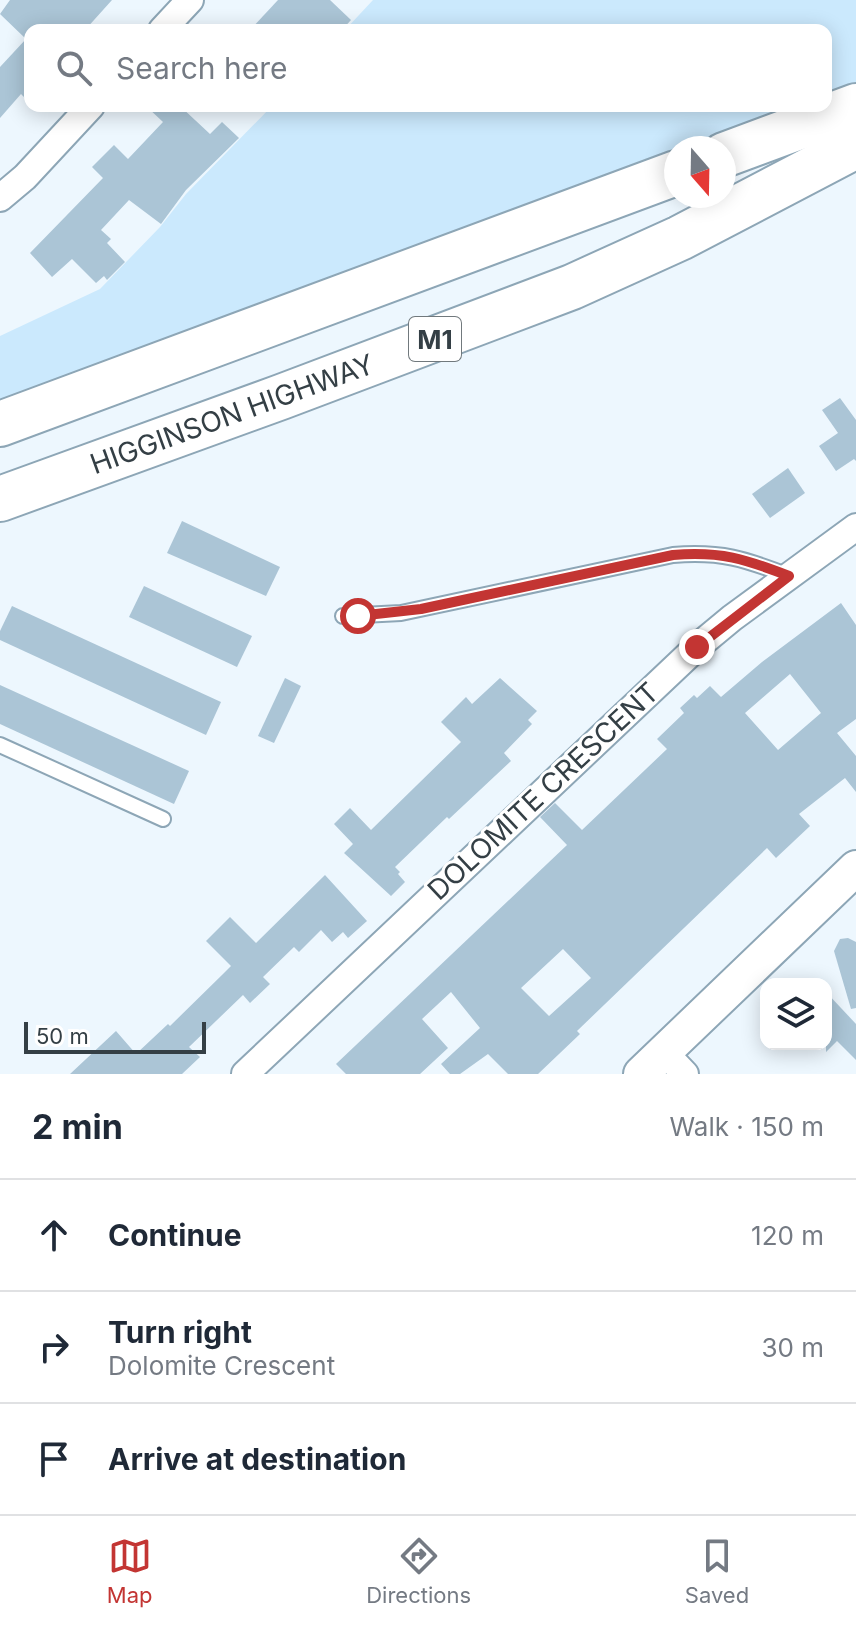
<!DOCTYPE html>
<meta charset="utf-8">
<style>
body{margin:0;font-family:Inter,sans-serif;background:#f2f2f3;color:#1f2937}
.controls{position:absolute;right:24px;bottom:24px;display:grid;overflow:hidden;border-radius:16px;box-shadow:0 4px 20px #0003}
.controls button{width:72px;height:72px;display:grid;place-items:center;padding:0;border:0;border-bottom:2px solid #e0e1e3;background:#fff;color:#1f2937;font:40px sans-serif}
.compass{position:absolute;left:664px;top:136px;width:72px;height:72px;border-radius:50%;background:#fff;box-shadow:0 4px 20px #0003;rotate:160deg}
.scale{position:absolute;left:24px;bottom:20px;width:182px;box-sizing:border-box;padding-left:8px;border:4px solid #343f45;border-top:0;font-size:22px;line-height:28px;white-space:nowrap;color:#343f45;-webkit-text-stroke:6px #fff;paint-order:stroke}
.stop{position:absolute;width:24px;height:24px;margin:-18px;border:6px solid #c33533;border-radius:50%;background:#fff}
.stop.end{background:#c33533;border-color:#fff;box-shadow:0 2px 8px #0008}
.list{margin:0;padding:0;list-style:none}
h2{display:flex;justify-content:space-between;align-items:center;height:104px;margin:0;padding:0 32px;font-size:34px}
h2 small{font-size:26px;font-weight:400;color:#747a83}
.list li{display:grid;grid-template-columns:52px 1fr auto;gap:24px;align-items:center;box-sizing:border-box;height:112px;padding:0 32px;border-top:2px solid #e0e1e3}
.list b{display:block;font-size:30px;white-space:nowrap}
.list p{margin:0;font-size:26px;white-space:nowrap;color:#747a83}
.list em{font-size:26px;font-style:normal;color:#747a83}
.icon{flex:none;width:44px;height:44px;fill:none;stroke:currentColor;stroke-width:2;stroke-linecap:round;stroke-linejoin:round}
.map{position:relative;flex:none;width:856px;height:1074px;overflow:hidden}
.search{position:absolute;background:#fff;box-shadow:0 4px 20px #0003;left:24px;right:24px;top:24px;height:88px;display:flex;align-items:center;gap:20px;box-sizing:border-box;padding:0 28px;border-radius:16px;color:#747a83;font-size:30px}
.sheet{height:440px;background:#fff}
nav{display:flex;justify-content:space-around;align-items:center;box-sizing:border-box;height:112px;border-top:2px solid #e0e1e3;background:#fff;font-size:22px;color:#747a83}
nav a{display:grid;justify-items:center;gap:4px}
nav .on{color:#c33533}
.map>svg:first-child{display:block}
.green{fill:#cbe9fd}
.building{fill:#abc5d6;fill-rule:evenodd}
.lines{fill:none;stroke-linecap:round;stroke-linejoin:round}
.service-casing{stroke:#8da6b6;stroke-width:18}
.minor-casing{stroke:#8da6b6;stroke-width:30}
.tertiary-casing{stroke:#8da6b6;stroke-width:38}
.trunk-casing{stroke:#8da6b6;stroke-width:48}
.service{stroke:#fff;stroke-width:14}
.minor{stroke:#fff;stroke-width:26}
.tertiary{stroke:#fff;stroke-width:34}
.trunk{stroke:#fff;stroke-width:44}
.route{stroke:#c33533;stroke-width:10}
.labels{text-anchor:middle;dominant-baseline:central;stroke-width:6;stroke-linejoin:round;paint-order:stroke}
.shield{fill:#fff;stroke:#71797d;stroke-width:2}
.shield-label{font-size:26px;font-weight:bold;fill:#343f45}
.street-label{font-size:28px;fill:#343f45;stroke:#fff}
</style>
<div class="map">
<svg width="856" height="1074" viewBox="0 0 856 1074">
<rect width="100%" height="100%" fill="#edf7fe"/>
<polygon class="green" points="373,0 856,0 856,104 724,148 676,148 676,171 0,422 0,336 100,289 160,227 186,194 272,106 826,106 826,30 345,30"/>
<g class="building">
<polygon points="10,0 112,0 85,30 30,30 30,103 21,94 0,118 0,67 26,39 0,14"/>
<polygon points="278,0 330,0 351,20 342,30 250,30"/>
<polygon points="146,106 180,106 210,134 222,122 239,138 186,190 161,224 129,200 101,230 111,239 107,243 125,262 107,280 104,276 96,283 72,259 52,277 30,253 103,178 92,167 114,145 128,159 163,122"/>
<polygon points="840,398 856,420 856,461 854,459 836,471 819,446 838,433 822,410"/>
<polygon points="788,468 805,493 770,518 752,494"/>
<polygon points="182,521 280,567 266,596 167,553"/>
<polygon points="144,586 252,636 237,667 129,617"/>
<path d="M841,603L856,625V719L837,733L856,756V792L845,778L799,814L810,826L776,858L767,848L577,1031L580,1034L538,1074H508L488,1054L460,1074H450L441,1064L480,1028L451,992L422,1019L448,1048L420,1074H346L336,1064L567,845L540,817L555,803L582,830L667,749L657,739L684,713L680,708L694,695L697,698L710,686L721,697L762,662ZM790,674L821,713L778,750L745,713ZM563,949L591,978L549,1016L521,988Z"/>
<polygon points="12,606 221,702 206,735 0,640 0,631"/>
<polygon points="285,678 301,686 274,743 258,736"/>
<polygon points="500,678 537,711 528,720 532,724 504,753 511,761 449,819 447,817 395,867 400,872 398,874 405,882 391,896 344,853 353,844 334,824 350,808 371,830 461,742 441,722 466,697 472,704"/>
<polygon points="0,685 189,771 174,804 0,724"/>
<polygon points="325,875 367,921 348,938 343,932 332,942 321,930 299,952 294,947 263,977 270,984 250,1003 243,995 189,1047 200,1057 182,1074 70,1074 116,1031 136,1054 168,1024 170,1026 223,974 231,966 206,941 230,917 256,943"/>
<polygon points="848,938 856,942 856,1008 851,1009 834,951 840,939"/>
<polygon points="826,992 856,1024 856,1060 837,1041 826,1052"/>
</g>
<g class="lines">
<defs>
<g id="service">
<path d="M343,616L401,613L673,555C721,551 745,559 789,576"/>
<polyline points="0,745 163,819"/>
</g>
<g id="minor">
<polyline points="162,30 190,0"/>
<polyline points="0,198 25,177 91,106"/>
<polyline points="664,1052 685,1074"/>
<polyline points="245,1074 697,647 732,618 856,527"/>
</g>
<polyline id="tertiary" points="641,1074 856,868"/>
<g id="trunk">
<polyline points="724,155 856,106"/>
<polyline points="0,424 676,173"/>
<polyline points="0,499 281,397 572,287 680,238 856,146"/>
</g>
</defs>
<use href="#service" class="service-casing"/>
<use href="#minor" class="minor-casing"/>
<use href="#tertiary" class="tertiary-casing"/>
<use href="#trunk" class="trunk-casing"/>
<use href="#service" class="service"/>
<use href="#minor" class="minor"/>
<use href="#tertiary" class="tertiary"/>
<use href="#trunk" class="trunk"/>
</g>
<g class="lines">
<path class="route" d="M358,616L421,609L673,555C721,551 745,559 789,576L697,647"/>
</g>
<g class="labels">
<rect class="shield" x="409" y="317" width="52" height="44" rx="6"/>
<g class="shield-label">
<text x="435" y="339">M1</text>
</g>
<g class="street-label">
<text transform="translate(232 414) rotate(-20)">HIGGINSON HIGHWAY</text>
<text transform="translate(543 791) rotate(-43)">DOLOMITE CRESCENT</text>
</g>
</g>
</svg>
<div class="controls">
<button><svg class="icon" aria-label="layers" viewBox="0 0 24 24"><path d="M12 4l9 5-9 5-9-5zM3 14l9 5 9-5"/></svg></button>
</div>
<svg class="compass" viewBox="-18 -18 36 36"><path d="M0-13l5 13h-10z" fill="#e53935"/><path d="M0 13l5-13h-10z" fill="#747a83"/></svg>
<div class="scale">50 m</div>
<div class="stop" style="left:358px;top:616px"></div>
<div class="stop end" style="left:697px;top:647px"></div>
<div class="search"><svg class="icon" aria-label="search" viewBox="0 0 24 24"><circle cx="10" cy="10" r="6"/><path d="M15 15l6 6"/></svg>Search here</div>
</div>
<section class="sheet">
<h2>2 min<small>Walk · 150 m</small></h2>
<ul class="list">
<li><svg class="icon" aria-label="ahead" viewBox="0 0 24 24"><path d="M12 20V5M6 11l6-6 6 6"/></svg><div><b>Continue</b></div><em>120 m</em></li>
<li><svg class="icon" aria-label="right" viewBox="0 0 24 24"><path d="M7 20v-9h11M14 6l5 5-5 5"/></svg><div><b>Turn right</b><p>Dolomite Crescent</p></div><em>30 m</em></li>
<li><svg class="icon" aria-label="arrive" viewBox="0 0 24 24"><path d="M6 21V4h12l-3 4 3 4H6"/></svg><div><b>Arrive at destination</b></div></li>
</ul>
</section>
<nav>
<a class="on"><svg class="icon" aria-label="map" viewBox="0 0 24 24"><path d="M3 6l6-2 6 2 6-2v14l-6 2-6-2-6 2zM9 4v14M15 6v14"/></svg>Map</a>
<a><svg class="icon" aria-label="directions" viewBox="0 0 24 24"><path d="M12 3l9 9-9 9-9-9zM9 14v-3h6M13 9l2 2-2 2"/></svg>Directions</a>
<a><svg class="icon" aria-label="saved" viewBox="0 0 24 24"><path d="M7 4h10v16l-5-4-5 4z"/></svg>Saved</a>
</nav>
